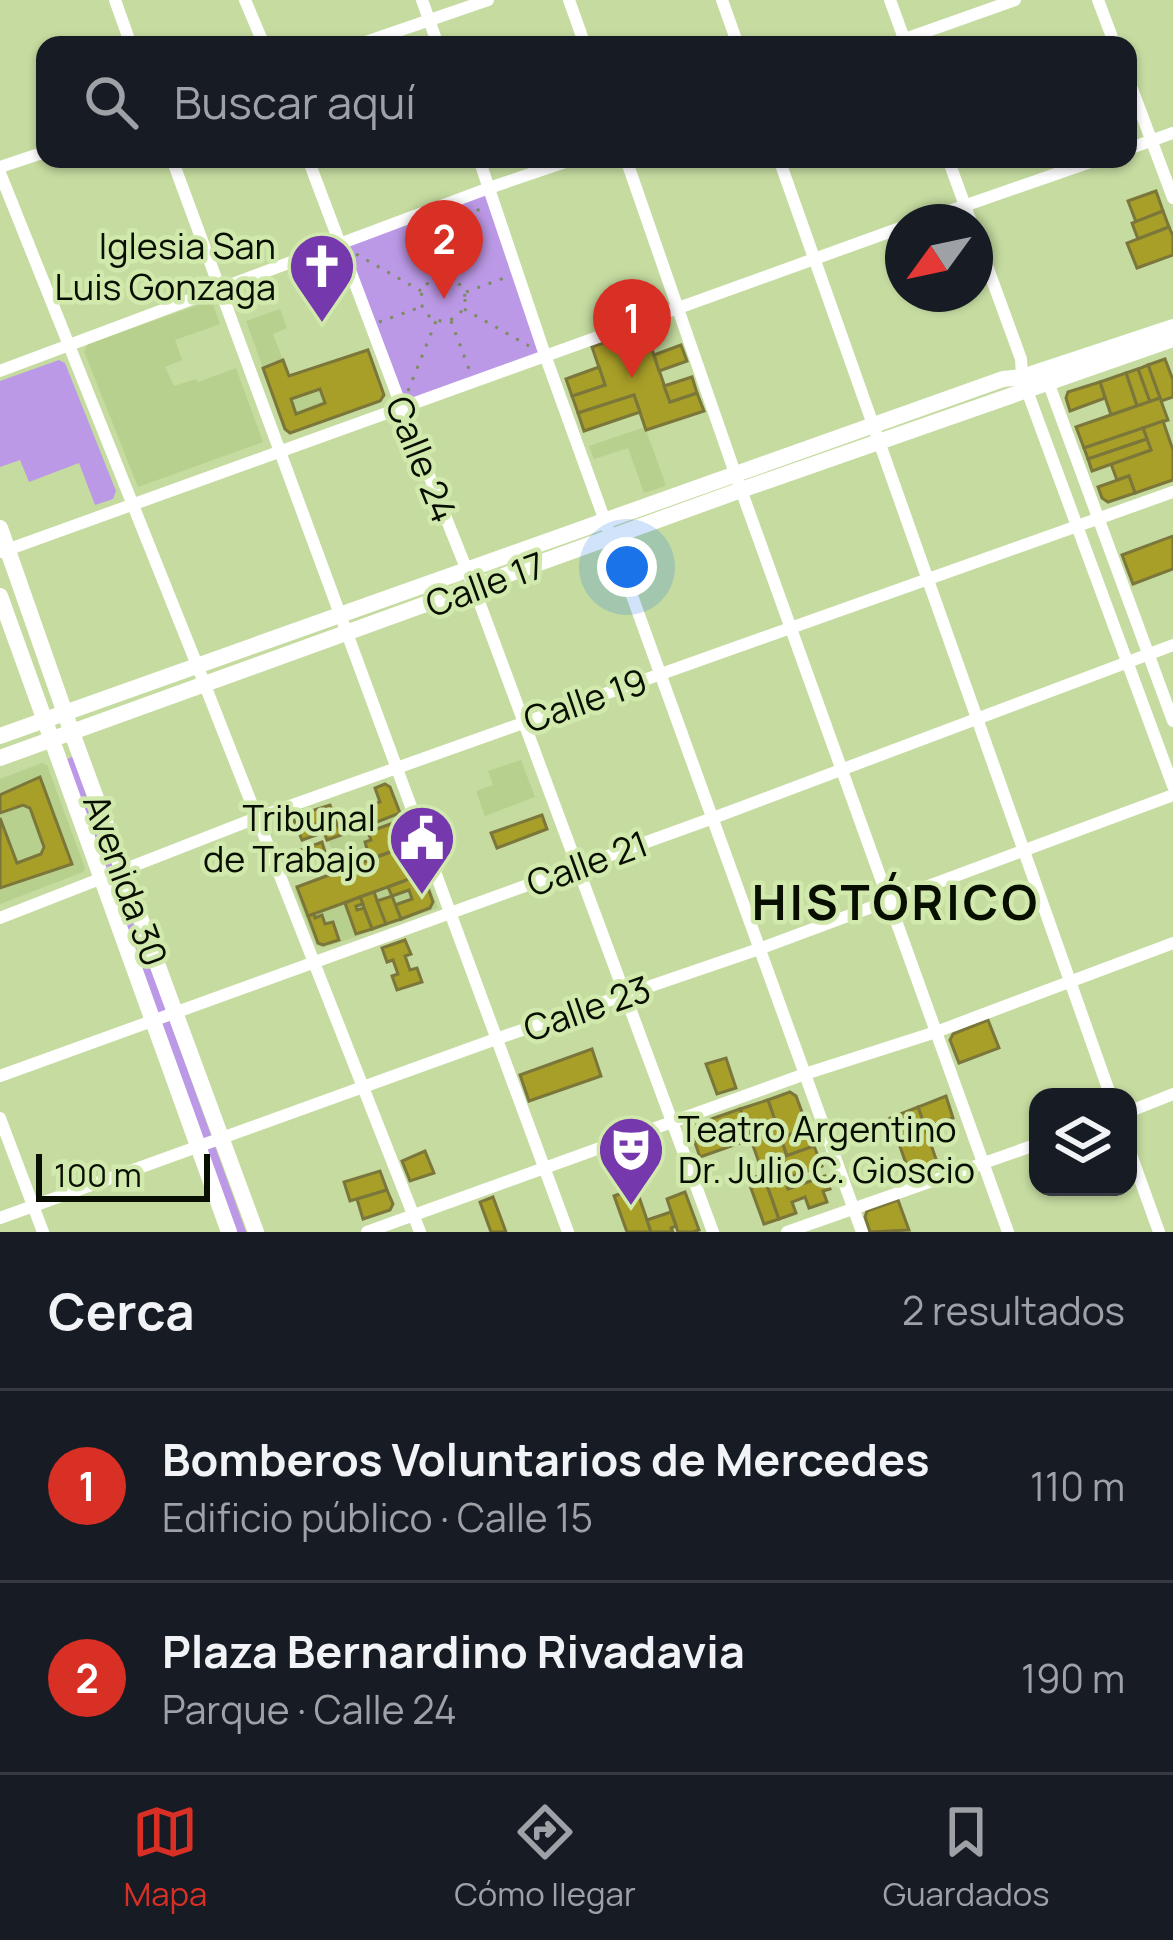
<!DOCTYPE html>
<html lang="es">
<meta charset="utf-8">
<style>
body{margin:0;font-family:Manrope,sans-serif;background:#242831;color:#f1f3f6}
.controls{position:absolute;right:36px;bottom:36px;display:grid;overflow:hidden;border-radius:24px;box-shadow:0 3px 9px #0004}
.controls button{width:108px;height:108px;display:grid;place-items:center;padding:0;border:0;border-bottom:3px solid #363941;background:#171b24;color:#f1f3f6;font:60px sans-serif}
.compass{position:absolute;left:885px;top:204px;width:108px;height:108px;border-radius:50%;background:#171b24;box-shadow:0 3px 9px #0004;rotate:237deg}
.scale{position:absolute;left:36px;bottom:30px;width:174px;box-sizing:border-box;padding-left:12px;border:6px solid #080f00;border-top:0;font-size:33px;line-height:42px;white-space:nowrap;color:#080f00;-webkit-text-stroke:9px #d2e9ad;paint-order:stroke}
.you{position:absolute;left:627px;top:567px;width:42px;height:42px;margin:-30px;border:9px solid #fff;border-radius:50%;background:#1a73e8;box-shadow:0 0 0 18px #1a73e833}
.badge{display:grid;place-items:center;width:78px;height:78px;border-radius:50%;background:#d93025;color:#fff;font-size:39px;font-weight:700}
.pin{position:absolute;translate:-50% -99px;filter:drop-shadow(0 3px 6px #0008)}
.pin::after{content:'';position:absolute;top:63px;width:42px;height:36px;background:inherit;clip-path:polygon(0 0,100% 0,50% 100%)}
.list{margin:0;padding:0;list-style:none}
h2{display:flex;justify-content:space-between;align-items:center;height:156px;margin:0;padding:0 48px;font-size:51px}
h2 small{font-size:39px;font-weight:400;color:#9ea1a6}
.list li{display:grid;grid-template-columns:78px 1fr auto;gap:36px;align-items:center;box-sizing:border-box;height:192px;padding:0 48px;border-top:3px solid #363941}
.list b{display:block;font-size:45px;white-space:nowrap}
.list p{margin:0;font-size:39px;white-space:nowrap;color:#9ea1a6}
.list em{font-size:39px;font-style:normal;color:#9ea1a6}
.icon{flex:none;width:66px;height:66px;fill:none;stroke:currentColor;stroke-width:2;stroke-linecap:round;stroke-linejoin:round}
.map{position:relative;flex:none;width:1173px;height:1232px;overflow:hidden}
.search{position:absolute;background:#171b24;box-shadow:0 3px 9px #0004;left:36px;right:36px;top:36px;height:132px;display:flex;align-items:center;gap:30px;box-sizing:border-box;padding:0 42px;border-radius:24px;color:#9ea1a6;font-size:45px}
.sheet{height:540px;background:#171b24}
nav{display:flex;justify-content:space-around;align-items:center;box-sizing:border-box;height:168px;border-top:3px solid #363941;background:#171b24;font-size:33px;color:#9ea1a6}
nav a{display:grid;justify-items:center;gap:6px}
nav .on{color:#d93025}
.map>svg:first-child{display:block}
.built{fill:#b7d08d}
.green{fill:#bc99e6}
.building{fill:#a89f28;stroke:#7b763a;stroke-width:3;fill-rule:evenodd}
.lines{fill:none;stroke-linecap:round;stroke-linejoin:round}
.path{stroke:#7c8c62;stroke-width:3;stroke-dasharray:3 9;stroke-linecap:butt}
.street{stroke:#fff;stroke-width:12}
.secondary{stroke:#fff;stroke-width:16}
.labels{text-anchor:middle;dominant-baseline:central;stroke-width:9;stroke-linejoin:round;paint-order:stroke}
.poi-label{font-size:36px;fill:#080f00;stroke:#d2e9ad;text-anchor:end}
.street-label{font-size:36px;fill:#080f00;stroke:#d2e9ad}
.district-label{font-size:48px;font-weight:bold;letter-spacing:3px;fill:#080f00;stroke:#d2e9ad}
</style>
<div class="map">
<svg width="1173" height="1232" viewBox="0 0 1173 1232">
<rect width="100%" height="100%" fill="#c5dba0"/>
<g class="built">
<polygon points="207,302 213,304 220,324 175,340 182,360 165,367 174,386 196,379 198,382 236,368 263,442 138,487 84,351 88,344"/>
<polygon points="280,309 287,328 273,334 289,376 368,350 384,395 380,401 290,433 285,429 246,321"/>
<polygon points="645,427 666,486 644,493 628,448 594,459 589,446"/>
<polygon points="521,760 535,797 485,816 476,791 493,785 488,771"/>
<polygon points="42,763 47,765 85,868 83,872 0,904 0,779"/>
<polygon points="402,812 438,908 323,948 316,945 294,888 340,871 328,840"/>
</g>
<g class="green">
<polygon points="489,188 545,355 402,408 340,245"/>
<polygon points="59,360 65,363 116,491 113,499 95,505 79,463 29,482 20,460 0,467 0,381"/>
<polygon points="74,756 246,1232 235,1232 65,760"/>
</g>
<g class="building">
<polygon points="1156,191 1163,211 1136,222 1128,201"/>
<polygon points="1163,211 1169,227 1138,239 1132,223"/>
<polygon points="1169,227 1173,236 1173,255 1137,268 1127,243"/>
<polygon points="645,329 670,402 697,393 704,411 646,430 634,395 578,413 572,396 605,385 592,347"/>
<polygon points="681,345 687,361 659,371 654,355"/>
<path d="M368,350L384,395L380,401L290,433L285,429L263,368L283,360L289,376ZM320,389L325,403L296,414L291,399Z"/>
<polygon points="1165,359 1173,380 1173,397 1161,401 1148,365"/>
<polygon points="1148,365 1160,398 1150,402 1138,369"/>
<polygon points="599,367 605,385 572,396 566,379"/>
<polygon points="1138,369 1150,402 1137,406 1126,373"/>
<polygon points="1126,373 1137,406 1111,415 1100,382"/>
<polygon points="692,377 697,393 670,402 664,386"/>
<polygon points="1100,382 1105,398 1070,411 1066,398 1068,392"/>
<polygon points="634,395 640,412 584,431 578,413"/>
<polygon points="1160,398 1168,420 1084,448 1076,427"/>
<polygon points="1163,421 1173,450 1173,480 1135,493 1129,476 1117,480 1111,464 1151,450 1143,428"/>
<polygon points="1143,428 1147,439 1088,459 1084,448"/>
<polygon points="1147,439 1151,450 1092,471 1088,459"/>
<polygon points="1129,476 1135,493 1108,502 1102,498 1098,487"/>
<polygon points="1173,536 1173,569 1133,584 1122,555"/>
<polygon points="40,777 72,864 0,888 0,818 17,863 41,854 44,847 30,808 23,805 0,813 0,795"/>
<polygon points="385,784 390,787 400,813 377,822 371,805 380,802 375,788"/>
<polygon points="330,805 341,835 327,840 320,822 313,825 308,812"/>
<polygon points="308,812 316,835 302,840 293,818"/>
<polygon points="542,815 547,829 497,848 491,833"/>
<polygon points="402,820 412,844 370,859 365,842 371,840 368,832"/>
<polygon points="322,842 325,852 308,858 310,865 291,872 285,856"/>
<polygon points="412,844 423,874 308,916 297,887"/>
<polygon points="423,874 433,902 430,908 401,919 395,905 412,899 409,890 392,896 388,887"/>
<polygon points="374,892 386,924 372,929 360,897"/>
<polygon points="392,896 401,919 386,924 377,901"/>
<polygon points="360,897 363,904 356,906 357,910 364,908 372,929 356,934 345,903"/>
<polygon points="314,914 315,918 322,915 325,924 333,922 339,940 323,945 318,943 308,916"/>
<polygon points="405,940 411,954 405,956 410,970 417,968 422,982 397,990 392,976 398,974 393,960 387,962 382,948"/>
<polygon points="988,1020 999,1048 959,1063 950,1040 953,1034"/>
<polygon points="592,1049 601,1076 529,1101 520,1075"/>
<polygon points="726,1058 736,1088 717,1094 706,1064"/>
<polygon points="790,1092 796,1096 808,1128 781,1138 768,1100"/>
<polygon points="946,1096 953,1118 925,1127 918,1107"/>
<polygon points="768,1100 787,1156 780,1158 787,1178 767,1185 740,1109"/>
<polygon points="918,1107 937,1162 909,1172 890,1118"/>
<polygon points="740,1109 751,1139 700,1157 692,1134 697,1124"/>
<polygon points="808,1128 814,1146 787,1156 781,1138"/>
<polygon points="814,1146 822,1166 787,1178 780,1158"/>
<polygon points="425,1151 434,1173 410,1181 402,1161"/>
<polygon points="380,1171 387,1190 350,1201 344,1182"/>
<polygon points="763,1174 779,1219 764,1224 748,1180"/>
<polygon points="825,1176 830,1189 823,1191 827,1202 809,1208 805,1197 792,1202 796,1213 779,1219 767,1185 785,1179 788,1189"/>
<polygon points="636,1188 647,1220 651,1232 627,1232 614,1196"/>
<polygon points="387,1190 393,1204 390,1210 363,1219 357,1199"/>
<polygon points="685,1192 699,1230 693,1232 678,1232 667,1199"/>
<polygon points="493,1197 506,1232 491,1232 480,1202"/>
<polygon points="898,1200 909,1230 870,1232 865,1217 867,1211"/>
<polygon points="671,1212 676,1226 671,1228 673,1232 651,1232 647,1220"/>
</g>
<g class="lines">
<g class="path">
<polyline points="417,230 435,277"/>
<polyline points="356,254 421,291"/>
<polyline points="446,276 481,204"/>
<circle cx="443" cy="299" r="22"/>
<polyline points="466,292 507,277"/>
<polyline points="464,309 529,346"/>
<polyline points="451,321 469,369"/>
<polyline points="379,322 421,307"/>
<polyline points="408,391 436,321"/>
</g>
<g class="street">
<polyline points="115,0 131,45"/>
<polyline points="245,0 264,45"/>
<polyline points="422,0 438,45"/>
<polyline points="569,0 585,45"/>
<polyline points="722,0 738,45"/>
<polyline points="890,0 906,44"/>
<polyline points="1098,0 1115,45"/>
<polyline points="357,45 488,0"/>
<polyline points="888,45 1015,0"/>
<polyline points="1128,78 1173,198"/>
<polyline points="1128,149 1173,133"/>
<polyline points="172,159 568,1232"/>
<polyline points="308,159 402,408 474,588 713,1232"/>
<polyline points="479,159 545,355 862,1232"/>
<polyline points="626,159 735,473 1008,1232"/>
<polyline points="779,159 1111,1097"/>
<polyline points="948,159 971,222"/>
<polyline points="0,167 45,152"/>
<polyline points="0,173 197,665 420,1232"/>
<polyline points="918,222 1099,159"/>
<polyline points="975,233 1021,359 1022,377 1173,786"/>
<polyline points="0,371 489,188 574,159"/>
<polyline points="1047,379 1173,721"/>
<polyline points="1,552 903,227"/>
<polyline points="0,918 256,818 1173,492"/>
<polyline points="0,1076 713,818 1173,645"/>
<polyline points="1128,1112 1173,1094"/>
<polyline points="0,1118 43,1232"/>
<polyline points="1128,1146 1159,1232"/>
<polyline points="0,1218 496,1039 759,949 1173,795"/>
<polyline points="367,1232 805,1074 936,1032 1173,943"/>
<polyline points="787,1232 1038,1144"/>
</g>
<g class="secondary">
<polyline points="0,528 72,733 256,1232"/>
<polyline points="0,596 229,1232"/>
<polyline points="0,736 1003,379 1022,377 1173,327"/>
<polyline points="0,758 741,490 1173,339"/>
</g>
</g>
<defs>
<symbol id="church-pin" viewBox="-11 -11 22 30"><path d="M0 17L-7.5 6A9.5 9.5 0 1 1 7.5 6Z" fill="#7638ad" stroke="#d2e9ad"/><path d="M-1.2-6h2.4v3.5h3.3v2.4h-3.3V6h-2.4V-.1h-3.3v-2.4h3.3Z" fill="#fff"/></symbol>
<symbol id="civic-pin" viewBox="-11 -11 22 30"><path d="M0 17L-7.5 6A9.5 9.5 0 1 1 7.5 6Z" fill="#7638ad" stroke="#d2e9ad"/><path d="M-.6-6.5H3V-4.5H.6V-3L4-1V1h2V6H-6V1h2V-1L-.6-3ZM-1.2 2.5V6h2.4V2.5Z" fill="#fff"/></symbol>
<symbol id="theatre-pin" viewBox="-11 -11 22 30"><path d="M0 17L-7.5 6A9.5 9.5 0 1 1 7.5 6Z" fill="#7638ad" stroke="#d2e9ad"/><path d="M-5-5.5Q0-4 5-5.5V0Q5 5 0 6Q-5 5-5 0ZM-3.3-2.5H-1v1.5H-3.3ZM1-2.5H3.3v1.5H1ZM-2.8 1Q0 5.5 2.8 1Z" fill="#fff"/></symbol>
</defs>
<g fill-rule="evenodd">
<use href="#church-pin" x="284" y="228" width="76" height="104"/>
<use href="#civic-pin" x="384" y="800" width="76" height="104"/>
<use href="#theatre-pin" x="593" y="1111" width="76" height="104"/>
</g>
<g class="labels">
<g class="poi-label">
<text x="276" y="245">Iglesia San<tspan x="276" dy="41">Luis Gonzaga</tspan></text>
<text x="376" y="817">Tribunal<tspan x="376" dy="41">de Trabajo</tspan></text>
<text x="678" y="1128" text-anchor="start">Teatro Argentino<tspan x="678" dy="41">Dr. Julio C. Gioscio</tspan></text>
</g>
<g class="street-label">
<text transform="translate(422 459) rotate(68)">Calle 24</text>
<text transform="translate(485 584) rotate(-20)">Calle 17</text>
<text transform="translate(585 700) rotate(-19)">Calle 19</text>
<text transform="translate(587 863) rotate(-20)">Calle 21</text>
<text transform="translate(126 880) rotate(70)">Avenida 30</text>
<text transform="translate(587 1008) rotate(-19)">Calle 23</text>
</g>
<g class="district-label">
<text x="896" y="901">HISTÓRICO</text>
</g>
</g>
</svg>
<div class="controls">
<button><svg class="icon" aria-label="layers" viewBox="0 0 24 24"><path d="M12 4l9 5-9 5-9-5zM3 14l9 5 9-5"/></svg></button>
</div>
<svg class="compass" viewBox="-18 -18 36 36"><path d="M0-13l5 13h-10z" fill="#e53935"/><path d="M0 13l5-13h-10z" fill="#9ea1a6"/></svg>
<div class="scale">100 m</div>
<div class="you"></div>
<div class="pin badge" style="left:632px;top:378px">1</div>
<div class="pin badge" style="left:444px;top:299px">2</div>
<div class="search"><svg class="icon" aria-label="search" viewBox="0 0 24 24"><circle cx="10" cy="10" r="6"/><path d="M15 15l6 6"/></svg>Buscar aquí</div>
</div>
<section class="sheet">
<h2>Cerca<small>2 resultados</small></h2>
<ul class="list">
<li><span class="badge">1</span><div><b>Bomberos Voluntarios de Mercedes</b><p>Edificio público · Calle 15</p></div><em>110 m</em></li>
<li><span class="badge">2</span><div><b>Plaza Bernardino Rivadavia</b><p>Parque · Calle 24</p></div><em>190 m</em></li>
</ul>
</section>
<nav>
<a class="on"><svg class="icon" aria-label="map" viewBox="0 0 24 24"><path d="M3 6l6-2 6 2 6-2v14l-6 2-6-2-6 2zM9 4v14M15 6v14"/></svg>Mapa</a>
<a><svg class="icon" aria-label="directions" viewBox="0 0 24 24"><path d="M12 3l9 9-9 9-9-9zM9 14v-3h6M13 9l2 2-2 2"/></svg>Cómo llegar</a>
<a><svg class="icon" aria-label="saved" viewBox="0 0 24 24"><path d="M7 4h10v16l-5-4-5 4z"/></svg>Guardados</a>
</nav>
